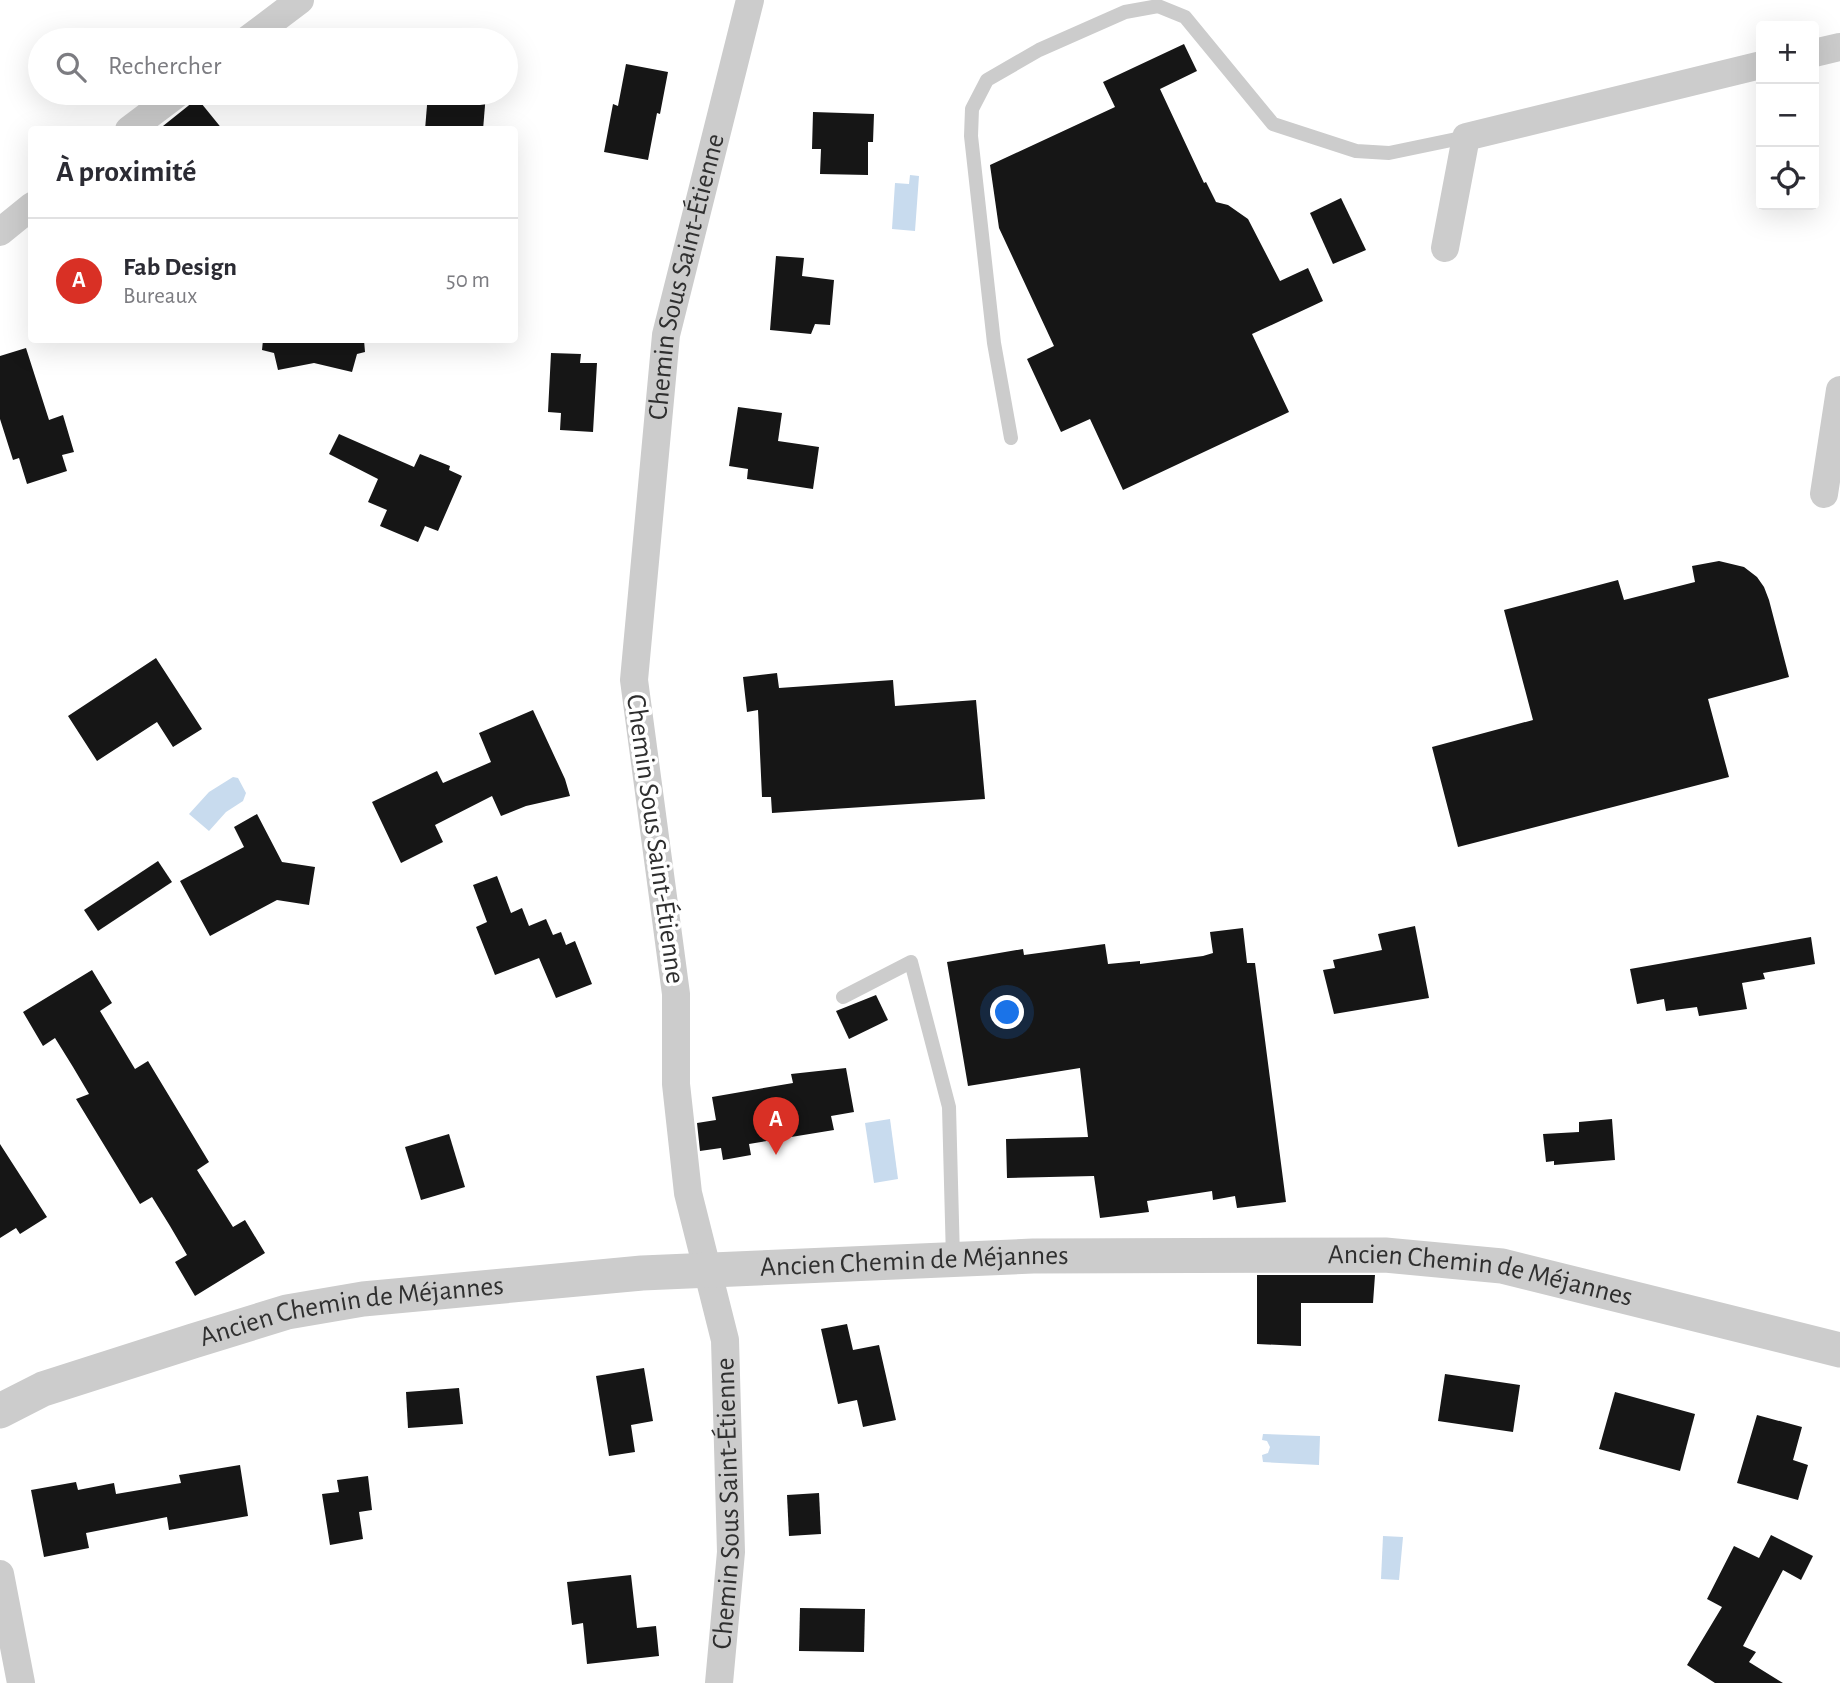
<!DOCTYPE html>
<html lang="fr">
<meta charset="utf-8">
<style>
body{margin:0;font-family:"Alegreya Sans",sans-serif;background:#f7f7f7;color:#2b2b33}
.controls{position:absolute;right:21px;top:21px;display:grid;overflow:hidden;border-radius:7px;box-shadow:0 7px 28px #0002}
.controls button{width:63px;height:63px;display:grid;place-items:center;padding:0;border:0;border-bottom:2px solid #e1e1e2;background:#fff;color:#2b2b33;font:35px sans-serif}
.you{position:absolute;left:1008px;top:1013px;width:24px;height:24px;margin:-18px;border:5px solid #fff;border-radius:50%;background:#1a73e8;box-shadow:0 0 0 10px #1a73e833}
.badge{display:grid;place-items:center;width:46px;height:46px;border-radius:50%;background:#d93025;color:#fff;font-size:23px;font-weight:700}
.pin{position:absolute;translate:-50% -58px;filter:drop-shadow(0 2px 4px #0008)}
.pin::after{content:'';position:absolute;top:37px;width:24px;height:21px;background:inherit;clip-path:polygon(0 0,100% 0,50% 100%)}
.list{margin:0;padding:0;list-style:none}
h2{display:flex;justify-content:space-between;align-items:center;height:91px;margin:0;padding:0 28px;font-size:30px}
h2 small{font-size:23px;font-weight:400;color:#7c7c81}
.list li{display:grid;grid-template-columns:46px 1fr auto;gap:21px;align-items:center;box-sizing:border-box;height:126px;padding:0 28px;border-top:2px solid #e1e1e2}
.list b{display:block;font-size:26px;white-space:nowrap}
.list p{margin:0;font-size:23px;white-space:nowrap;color:#7c7c81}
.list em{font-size:23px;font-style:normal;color:#7c7c81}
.icon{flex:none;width:38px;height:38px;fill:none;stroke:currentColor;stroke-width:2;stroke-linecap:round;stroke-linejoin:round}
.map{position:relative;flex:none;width:1840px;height:1683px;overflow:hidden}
.search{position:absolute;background:#fff;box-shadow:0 7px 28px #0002;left:28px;top:28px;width:490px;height:77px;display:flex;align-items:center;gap:18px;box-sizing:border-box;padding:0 24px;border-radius:38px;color:#7c7c81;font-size:26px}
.panel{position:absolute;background:#fff;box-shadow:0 7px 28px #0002;left:28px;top:126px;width:490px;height:217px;border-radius:7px}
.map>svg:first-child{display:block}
.water{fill:#c8dbee}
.building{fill:#161616}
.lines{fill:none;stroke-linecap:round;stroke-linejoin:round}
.service{stroke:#ccc;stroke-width:14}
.minor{stroke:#ccc;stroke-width:28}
.tertiary{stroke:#ccc;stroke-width:35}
.labels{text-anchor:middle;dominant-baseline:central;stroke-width:7;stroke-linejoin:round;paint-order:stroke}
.street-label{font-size:28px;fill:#2f2f2f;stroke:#fff}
</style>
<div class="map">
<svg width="1840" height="1683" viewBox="0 0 1840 1683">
<rect width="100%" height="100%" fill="#fff"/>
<g class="water">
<polygon points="910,175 919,176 915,231 892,229 895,183 909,184"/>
<polygon points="233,777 238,778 246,793 243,801 226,812 209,831 189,814 209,792"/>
<polygon points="890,1119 898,1179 874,1183 865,1123"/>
<polygon points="1263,1434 1320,1436 1319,1465 1263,1462 1262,1455 1268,1453 1270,1447 1267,1441 1262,1440"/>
<polygon points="1383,1536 1403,1537 1399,1580 1381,1579"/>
</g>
<g class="building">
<polygon points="1184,44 1197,71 1160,89 1204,183 1206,182 1216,202 1228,205 1248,219 1280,281 1308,268 1323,301 1252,334 1289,412 1123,490 1090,419 1061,432 1027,359 1054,346 999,228 990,165 1115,107 1103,82"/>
<polygon points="626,64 668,72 660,114 657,113 648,160 604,152 613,104 618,106"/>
<polygon points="428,93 486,93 483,130 425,130"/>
<polygon points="197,98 223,130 158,130 188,106"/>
<polygon points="813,112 874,114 873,142 868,142 868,175 820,174 821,149 812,149"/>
<polygon points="1341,198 1366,250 1333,264 1310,213"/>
<polygon points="776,256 804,258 802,276 834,280 830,325 815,324 811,334 770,330"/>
<polygon points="263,340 364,340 365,352 357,354 352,372 314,363 278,370 274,353 262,350"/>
<polygon points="26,348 49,420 63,415 74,452 62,455 67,471 27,484 19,458 13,460 0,419 0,356"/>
<polygon points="551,353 581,354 580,363 597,363 593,432 560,430 561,413 548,412"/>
<polygon points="738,407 782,413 778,441 819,447 813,489 747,479 748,469 729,466"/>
<polygon points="339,434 414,467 420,454 450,466 449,470 462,476 438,531 425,526 418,542 380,526 387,510 368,502 378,479 329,454"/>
<polygon points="1719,561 1744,567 1757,577 1764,587 1769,600 1789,677 1708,699 1729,777 1458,847 1432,747 1533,720 1504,610 1618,580 1624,600 1695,582 1692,566"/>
<polygon points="156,658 202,729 173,747 157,722 97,761 68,716"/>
<polygon points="777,673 779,688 893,680 895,706 976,700 985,799 772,813 771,797 762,797 758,710 747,712 743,677"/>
<polygon points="533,710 565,779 570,796 526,806 501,816 492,796 435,825 443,842 401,863 372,802 437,771 443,783 491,762 479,733"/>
<polygon points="257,814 282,862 315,867 309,905 277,900 210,936 180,881 244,847 234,827"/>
<polygon points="158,861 172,882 98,931 84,910"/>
<polygon points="497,876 511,913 522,908 529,926 546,919 553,935 561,932 566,945 575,941 592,984 556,998 539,958 495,975 476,927 487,922 473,885"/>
<polygon points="1415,926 1429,998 1334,1014 1323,970 1335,968 1333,960 1382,950 1378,934"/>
<polygon points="1243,928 1247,963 1255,963 1286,1202 1237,1208 1235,1196 1213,1200 1212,1191 1147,1201 1149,1212 1100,1218 1094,1176 1007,1178 1006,1139 1088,1137 1080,1068 968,1086 947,962 1023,949 1024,955 1105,944 1108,964 1140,961 1140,964 1203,956 1213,953 1210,932"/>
<polygon points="1811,937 1815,964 1763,973 1765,979 1742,983 1747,1009 1699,1016 1697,1007 1666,1011 1664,999 1637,1004 1630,969"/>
<polygon points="92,970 112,1003 100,1011 135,1069 148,1061 209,1162 197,1170 233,1227 245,1220 265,1253 195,1296 175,1262 187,1255 170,1226 152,1197 140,1204 76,1099 89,1094 73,1067 55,1038 43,1046 23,1012"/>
<polygon points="876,995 888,1020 849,1039 836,1011"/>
<polygon points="846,1068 854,1112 831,1116 834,1130 749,1144 751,1155 723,1160 721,1148 700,1151 697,1123 716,1120 712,1097 793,1083 791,1074"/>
<polygon points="1612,1119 1615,1160 1554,1165 1554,1161 1546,1162 1543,1134 1579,1132 1579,1122"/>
<polygon points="449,1134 465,1187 421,1200 405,1147"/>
<polygon points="0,1144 47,1217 20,1234 16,1228 0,1238"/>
<polygon points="1257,1275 1375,1275 1373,1303 1301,1303 1301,1346 1257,1344"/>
<polygon points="847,1324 853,1350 879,1345 896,1420 863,1427 857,1400 838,1404 821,1329"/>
<polygon points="644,1368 653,1421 631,1425 635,1452 609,1456 596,1376"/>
<polygon points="1445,1374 1520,1385 1513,1432 1438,1421"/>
<polygon points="459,1388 463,1424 408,1428 406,1392"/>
<polygon points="1615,1392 1695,1414 1680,1471 1599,1449"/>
<polygon points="1757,1415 1802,1427 1793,1460 1808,1465 1798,1500 1737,1483"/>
<polygon points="240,1465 248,1516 169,1530 167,1517 86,1533 89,1548 44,1557 31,1490 76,1482 78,1490 114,1483 116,1494 181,1483 179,1475"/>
<polygon points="368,1476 372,1510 359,1512 363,1539 330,1545 322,1494 339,1492 337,1480"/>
<polygon points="819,1493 821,1534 789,1536 787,1495"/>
<polygon points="1771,1535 1813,1556 1801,1580 1783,1570 1743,1646 1756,1652 1749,1662 1783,1683 1715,1683 1687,1665 1722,1607 1707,1599 1734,1546 1759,1558"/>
<polygon points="631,1575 637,1628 656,1626 659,1656 587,1664 583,1623 572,1625 567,1582"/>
<polygon points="800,1608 865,1609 864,1652 799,1651"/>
</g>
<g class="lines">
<g class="service">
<polyline points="1011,438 994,343 971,136 972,109 987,80 1039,50 1125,12 1158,6 1185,17 1273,124 1356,151 1389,153 1466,137"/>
<polyline points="843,997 911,962 949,1107 953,1259"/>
</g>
<g class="minor">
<polyline points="247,40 300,0"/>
<polyline points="1814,53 1840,47"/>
<polyline points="129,130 178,93"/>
<polyline points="0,232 32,206"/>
<polyline points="1445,248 1466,137 1761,65"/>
<polyline points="1824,494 1840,390"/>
<polyline points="0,1574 21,1683"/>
<path id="s1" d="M719,1683L731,1552L725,1340L688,1193L676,1084V994L634,680L666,335L750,0"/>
</g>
<path class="tertiary" id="s2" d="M0,1411L43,1389L193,1341L287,1312L363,1299L642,1273L1033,1256L1385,1255L1502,1266L1840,1350"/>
</g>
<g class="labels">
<g class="street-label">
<text stroke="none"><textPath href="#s1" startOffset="1419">Chemin Sous Saint-Étienne</textPath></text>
<text transform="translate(655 839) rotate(82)">Chemin Sous Saint-Étienne</text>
<text stroke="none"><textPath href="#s2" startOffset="934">Ancien Chemin de Méjannes</textPath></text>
<text stroke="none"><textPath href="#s2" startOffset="1502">Ancien Chemin de Méjannes</textPath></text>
<text stroke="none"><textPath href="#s2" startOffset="368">Ancien Chemin de Méjannes</textPath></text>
<text stroke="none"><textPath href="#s1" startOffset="180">Chemin Sous Saint-Étienne</textPath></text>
</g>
</g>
</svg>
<div class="controls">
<button>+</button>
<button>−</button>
<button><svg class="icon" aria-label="locate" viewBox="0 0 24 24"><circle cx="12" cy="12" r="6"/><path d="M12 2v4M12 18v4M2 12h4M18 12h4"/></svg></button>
</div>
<div class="you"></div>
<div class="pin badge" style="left:776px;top:1155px">A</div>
<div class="search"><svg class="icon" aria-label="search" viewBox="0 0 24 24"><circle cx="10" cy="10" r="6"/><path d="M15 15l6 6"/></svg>Rechercher</div>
<section class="panel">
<h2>À proximité<small></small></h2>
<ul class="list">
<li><span class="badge">A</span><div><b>Fab Design</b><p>Bureaux</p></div><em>50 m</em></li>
</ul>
</section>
</div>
